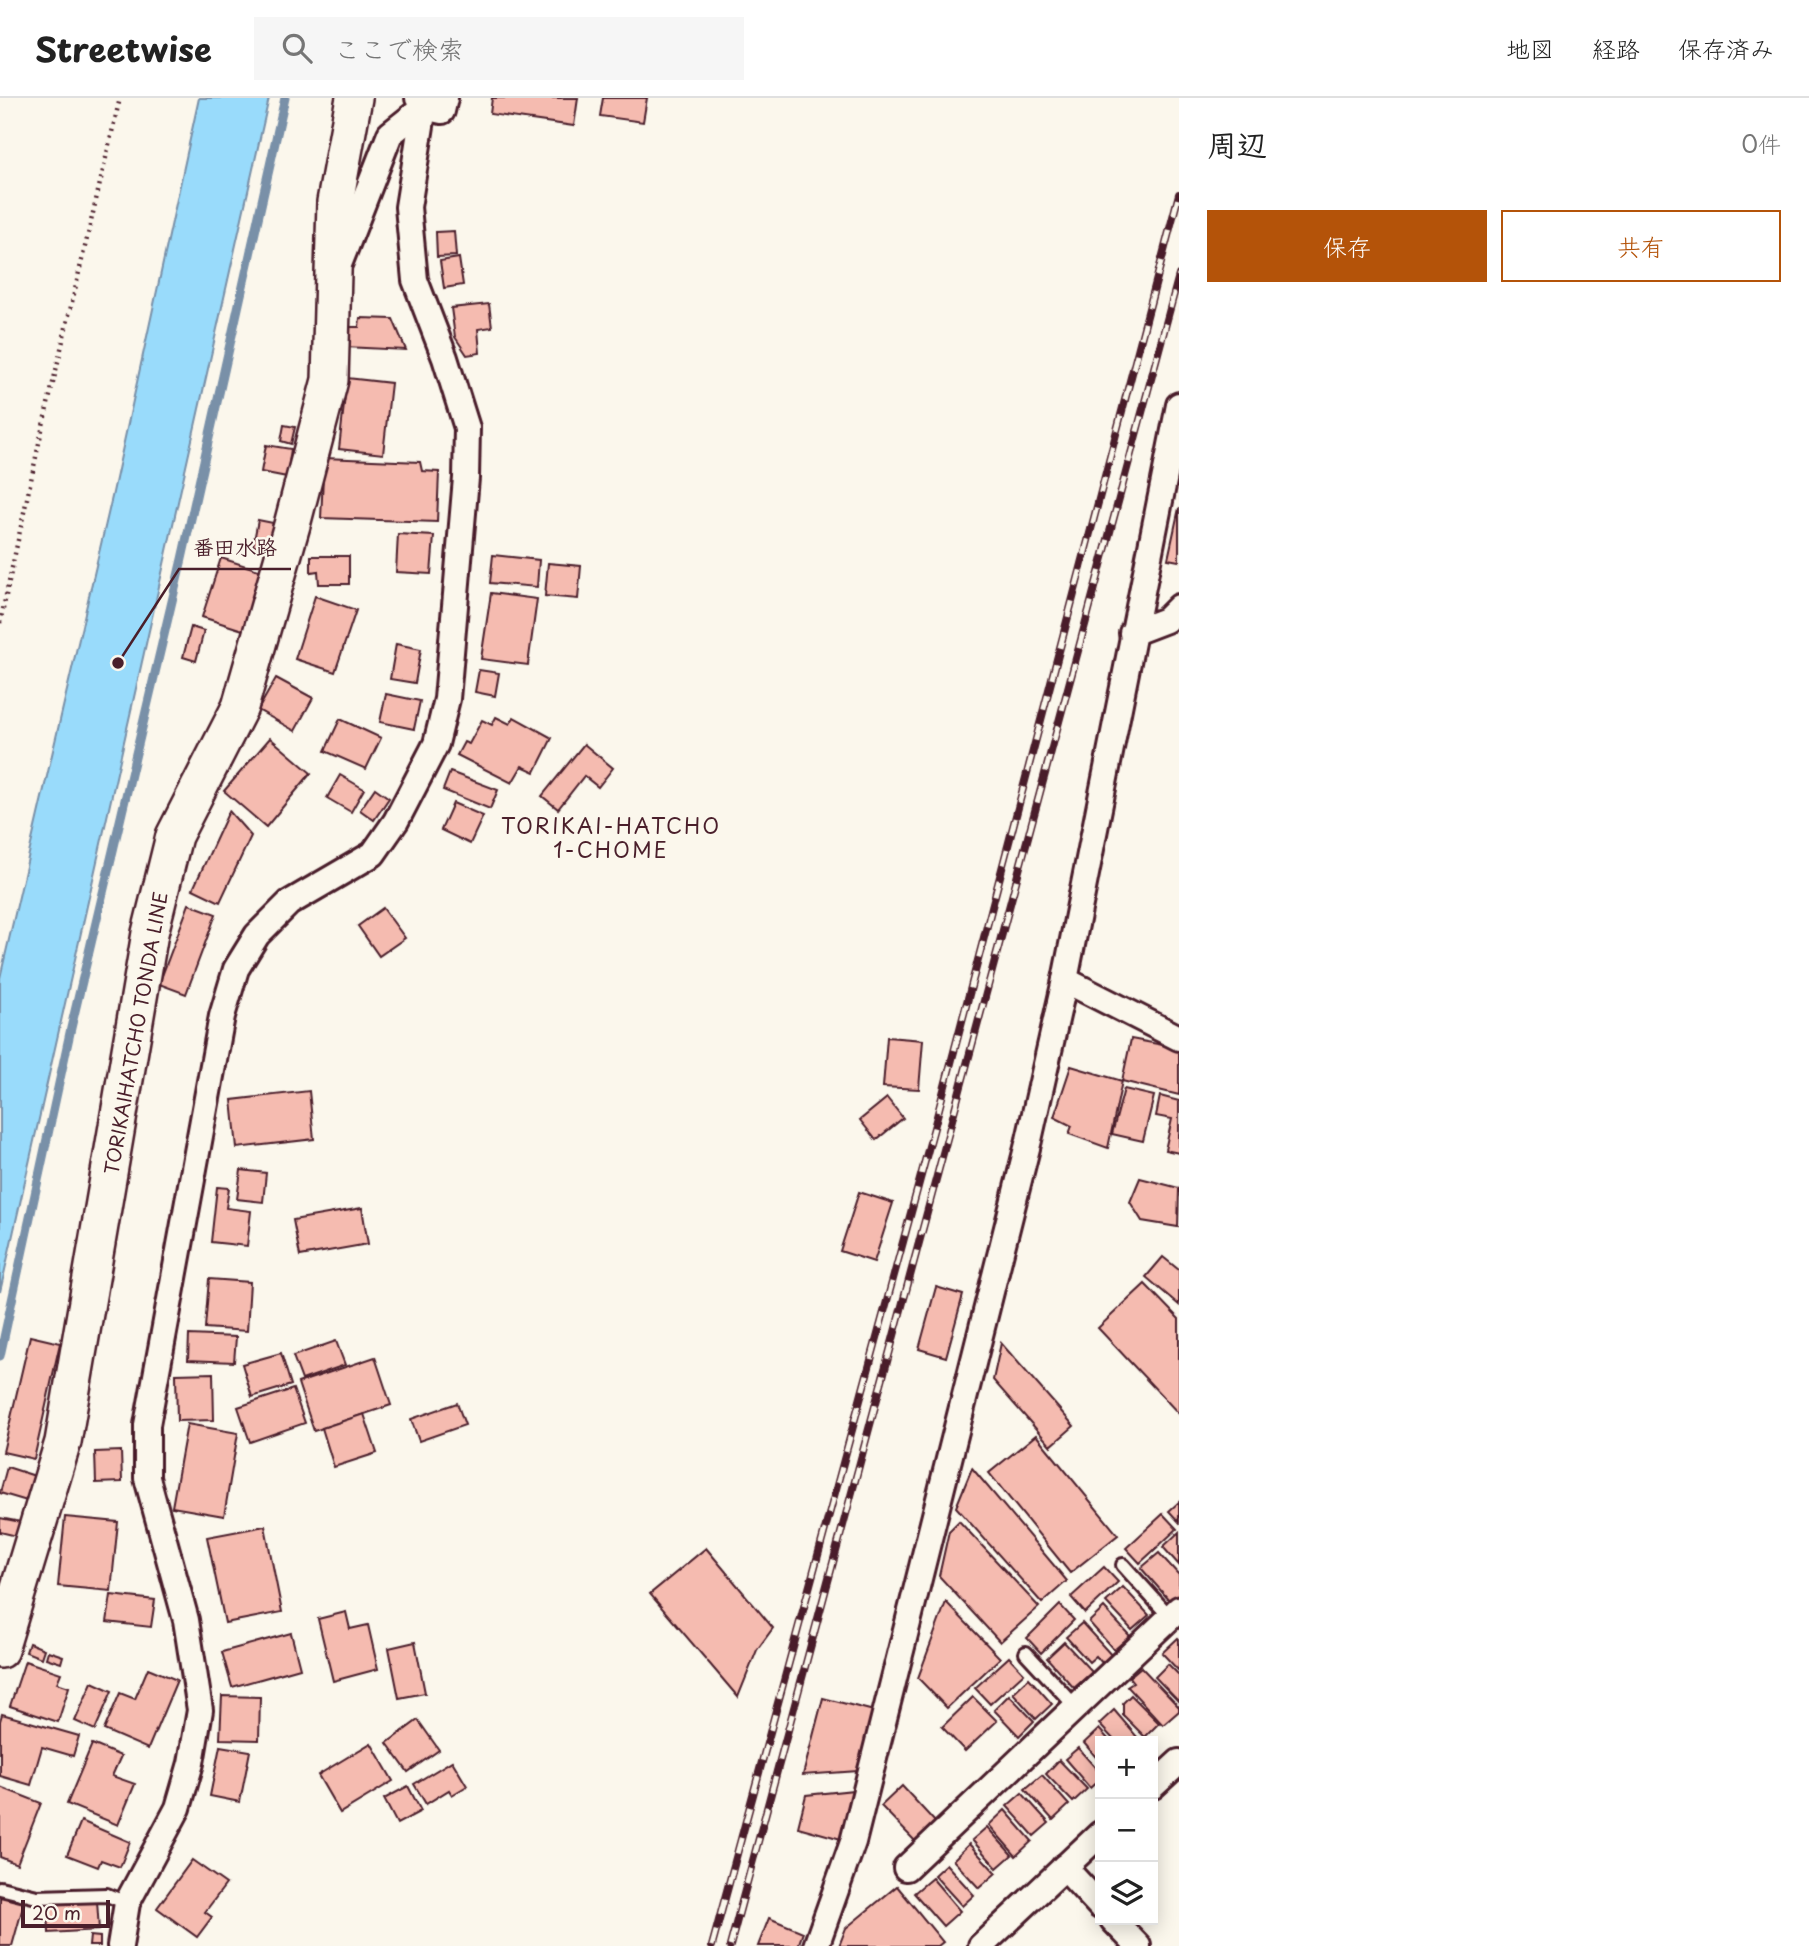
<!DOCTYPE html>
<html lang="ja">
<meta charset="utf-8">
<style>
body{margin:0;font-family:"Playpen Sans","Klee One",sans-serif;background:#f6f6f6;color:#222}
.controls{position:absolute;right:21px;bottom:21px;display:grid;overflow:hidden;border-radius:0px;box-shadow:0 4px 18px #0003}
.controls button{width:63px;height:63px;display:grid;place-items:center;padding:0;border:0;border-bottom:2px solid #e0e0e0;background:#fff;color:#222;font:35px sans-serif}
.scale{position:absolute;left:21px;bottom:18px;width:89px;box-sizing:border-box;padding-left:7px;border:4px solid #4a1f2b;border-top:0;font-size:19px;line-height:24px;white-space:nowrap;color:#4a1f2b;-webkit-text-stroke:5px #fbf7ec;paint-order:stroke}
.list{margin:0;padding:0;list-style:none}
h2{display:flex;justify-content:space-between;align-items:center;height:91px;margin:0;padding:0 28px;font-size:30px}
h2 small{font-size:23px;font-weight:400;color:#767676}
.actions{display:flex;gap:14px;padding:21px 28px}
.actions a{flex:1;padding:16px 0;border:2px solid #b45309;border-radius:0px;text-align:center;font-size:24px;color:#b45309}
.actions .main{background:#b45309;color:#fff}
.icon{flex:none;width:38px;height:38px;fill:none;stroke:currentColor;stroke-width:2;stroke-linecap:round;stroke-linejoin:round}
.map{position:relative;flex:none;width:1179px;height:1848px;overflow:hidden}
header{display:flex;align-items:center;gap:42px;box-sizing:border-box;height:98px;padding:0 35px;background:#fff;border-bottom:2px solid #e0e0e0}
header strong{font-size:33px}
nav{display:flex;gap:38px;margin-inline-start:auto;font-size:24px}
.search{width:490px;height:63px;background:#f6f6f6;display:flex;align-items:center;gap:18px;box-sizing:border-box;padding:0 24px;border-radius:0px;color:#767676;font-size:26px}
main{display:flex}
aside{flex:1;background:#fff}
.map>svg:first-child{display:block}
.water{fill:#99dbfb;stroke:#7990a8;stroke-width:2}
.lines{fill:none;stroke-linecap:round;stroke-linejoin:round}
.stream{stroke:#7990a8;stroke-width:9}
.building{fill:#f5bbb0;stroke:#4a1f2b;stroke-width:2}
.lane-casing{stroke:#4a1f2b;stroke-width:18}
.street-casing{stroke:#4a1f2b;stroke-width:30}
.secondary-casing{stroke:#4a1f2b;stroke-width:40}
.path{stroke:#4a1f2b;stroke-width:4.5;stroke-dasharray:2 5;stroke-linecap:butt}
.lane{stroke:#fbf7ec;stroke-width:12}
.street{stroke:#fbf7ec;stroke-width:24}
.secondary{stroke:#fbf7ec;stroke-width:35}
.rail-casing{stroke:#4a1f2b;stroke-width:8}
.rail{stroke:#fbf7ec;stroke-width:5;stroke-dasharray:16;stroke-linecap:butt}
.labels{text-anchor:middle;dominant-baseline:central;stroke-width:5;stroke-linejoin:round;paint-order:stroke}
.street-label{font-size:19px;fill:#4a1f2b;stroke:#fbf7ec}
.neighbourhood-label{font-size:21px;letter-spacing:2px;fill:#4a1f2b;stroke:#fbf7ec}
.leader{fill:none;stroke:#4a1f2b;stroke-width:2.5}
.callout-dot{fill:#4a1f2b;stroke:#fbf7ec;stroke-width:2.5}
.callout-label{font-size:21px;text-anchor:middle;font-weight:bold;fill:#4a1f2b;stroke:#fbf7ec;stroke-width:5;stroke-linejoin:round;paint-order:stroke}
</style>
<header>
<strong>Streetwise</strong>
<div class="search"><svg class="icon" aria-label="search" viewBox="0 0 24 24"><circle cx="10" cy="10" r="6"/><path d="M15 15l6 6"/></svg>ここで検索</div>
<nav><a>地図</a><a>経路</a><a>保存済み</a></nav>
</header>
<main>
<div class="map">
<svg width="1179" height="1848" viewBox="0 0 1179 1848">
<rect width="100%" height="100%" fill="#fbf7ec"/>
<filter id="ink" filterUnits="userSpaceOnUse"><feTurbulence type="fractalNoise" baseFrequency=".0143" numOctaves="2"/><feDisplacementMap in="SourceGraphic" scale="14" xChannelSelector="R" yChannelSelector="G"/><feConvolveMatrix kernelMatrix="1 2 1 2 8 2 1 2 1" color-interpolation-filters="sRGB"/></filter>
<g filter="url(#ink)">
<polygon class="water" points="199,0 269,0 0,1194 0,880 112,399"/>
<g class="lines">
<polyline class="stream" points="0,1258 71,930 182,461 285,0"/>
</g>
<g class="building">
<polygon points="492,0 578,0 574,28 490,16"/>
<polygon points="603,0 647,0 643,24 600,18"/>
<polygon points="454,133 456,158 437,159 436,134"/>
<polygon points="459,160 463,187 444,190 440,163"/>
<polygon points="489,206 492,229 478,231 480,255 467,257 455,239 451,210"/>
<polygon points="360,220 393,221 406,252 345,249 346,229 359,229"/>
<polygon points="347,280 391,285 383,356 339,351"/>
<polygon points="284,327 295,329 291,346 281,343"/>
<polygon points="266,347 291,351 287,379 261,374"/>
<polygon points="324,360 420,364 422,373 439,374 437,424 321,420"/>
<polygon points="1179,410 1179,463 1168,461"/>
<polygon points="258,422 273,425 268,450 253,448"/>
<polygon points="398,436 434,438 431,476 396,474"/>
<polygon points="493,457 539,462 537,489 490,485"/>
<polygon points="311,458 349,458 349,486 319,486 318,473 311,474"/>
<polygon points="221,460 268,475 249,534 202,519"/>
<polygon points="548,465 581,468 578,501 545,498"/>
<polygon points="491,495 537,501 528,567 481,561"/>
<polygon points="315,498 356,512 335,574 295,561"/>
<polygon points="191,529 204,533 196,563 183,559"/>
<polygon points="396,546 421,551 415,585 390,581"/>
<polygon points="479,572 499,575 495,598 475,594"/>
<polygon points="276,580 313,600 295,633 258,612"/>
<polygon points="386,596 420,603 414,631 380,624"/>
<polygon points="496,619 510,626 514,619 552,640 535,674 522,668 512,685 457,657 464,644 469,646 482,622 492,627"/>
<polygon points="340,621 381,640 366,671 325,653"/>
<polygon points="270,640 311,675 266,729 224,693"/>
<polygon points="584,646 613,670 598,689 584,678 558,711 542,698"/>
<polygon points="450,674 498,692 490,711 443,692"/>
<polygon points="340,677 364,691 351,714 327,700"/>
<polygon points="375,690 389,700 374,722 360,712"/>
<polygon points="453,705 483,718 470,746 441,732"/>
<polygon points="229,713 251,738 220,804 193,791"/>
<polygon points="189,806 216,816 186,896 159,886"/>
<polygon points="383,810 405,840 379,858 358,828"/>
<polygon points="887,939 923,942 919,991 883,989"/>
<polygon points="1131,941 1179,950 1179,997 1122,983"/>
<polygon points="1071,968 1122,983 1108,1050 1069,1036 1072,1028 1054,1019"/>
<polygon points="1124,991 1154,998 1143,1043 1112,1036"/>
<polygon points="309,993 314,1041 237,1050 232,1002"/>
<polygon points="1160,998 1179,1003 1179,1055 1165,1052 1172,1021 1156,1018"/>
<polygon points="887,1000 903,1020 876,1042 860,1022"/>
<polygon points="241,1072 266,1075 263,1104 237,1101"/>
<polygon points="1140,1080 1179,1090 1178,1129 1142,1123 1130,1104"/>
<polygon points="217,1089 229,1090 226,1110 251,1113 247,1148 211,1144"/>
<polygon points="859,1094 893,1105 874,1164 840,1153"/>
<polygon points="362,1110 368,1146 300,1158 293,1122"/>
<polygon points="1163,1159 1179,1172 1179,1207 1146,1179"/>
<polygon points="209,1181 250,1184 247,1233 205,1230"/>
<polygon points="1145,1186 1179,1221 1179,1316 1098,1230"/>
<polygon points="936,1189 963,1197 946,1259 919,1251"/>
<polygon points="189,1237 236,1239 234,1264 188,1262"/>
<polygon points="30,1238 60,1245 34,1361 3,1354"/>
<polygon points="336,1243 345,1267 302,1282 293,1258"/>
<polygon points="1001,1245 1074,1328 1051,1348 993,1282"/>
<polygon points="281,1255 291,1287 252,1299 242,1266"/>
<polygon points="375,1259 391,1307 314,1333 298,1285"/>
<polygon points="213,1275 214,1322 177,1323 176,1276"/>
<polygon points="293,1291 305,1325 250,1344 238,1309"/>
<polygon points="457,1305 465,1327 419,1343 411,1321"/>
<polygon points="364,1316 377,1355 334,1369 322,1330"/>
<polygon points="187,1326 238,1335 224,1418 172,1409"/>
<polygon points="1036,1337 1118,1437 1070,1475 989,1375"/>
<polygon points="121,1353 122,1384 96,1385 95,1354"/>
<polygon points="7,1369 35,1378 27,1403 0,1395"/>
<polygon points="972,1370 1067,1483 1042,1505 956,1409"/>
<polygon points="1179,1404 1179,1424 1169,1413"/>
<polygon points="1163,1416 1177,1431 1140,1465 1126,1450"/>
<polygon points="65,1419 118,1424 111,1493 58,1488"/>
<polygon points="0,1420 21,1424 17,1438 0,1434"/>
<polygon points="959,1423 1039,1509 1000,1544 939,1478 949,1433"/>
<polygon points="265,1428 282,1514 225,1525 207,1439"/>
<polygon points="1179,1434 1179,1467 1163,1449"/>
<polygon points="706,1450 773,1530 757,1552 738,1599 650,1496"/>
<polygon points="1159,1455 1179,1477 1179,1495 1170,1503 1141,1470"/>
<polygon points="1104,1469 1118,1484 1085,1515 1071,1499"/>
<polygon points="1123,1489 1149,1517 1132,1532 1106,1504"/>
<polygon points="111,1497 155,1502 151,1529 107,1524"/>
<polygon points="946,1504 1000,1560 947,1610 918,1580"/>
<polygon points="1060,1507 1074,1522 1041,1555 1027,1540"/>
<polygon points="1104,1510 1130,1538 1114,1552 1089,1524"/>
<polygon points="346,1514 350,1531 368,1527 378,1571 333,1583 318,1521"/>
<polygon points="1082,1525 1113,1559 1104,1567 1096,1558 1089,1564 1066,1539"/>
<polygon points="291,1535 300,1570 232,1589 222,1554"/>
<polygon points="1178,1540 1179,1541 1179,1573 1162,1555"/>
<polygon points="415,1544 425,1595 399,1600 389,1550"/>
<polygon points="1064,1544 1092,1574 1074,1590 1047,1560"/>
<polygon points="29,1545 44,1551 41,1560 26,1554"/>
<polygon points="48,1553 63,1558 61,1565 46,1560"/>
<polygon points="1009,1559 1024,1575 990,1606 975,1590"/>
<polygon points="25,1563 61,1575 57,1585 69,1589 58,1624 10,1608"/>
<polygon points="1168,1566 1179,1577 1179,1604 1155,1579"/>
<polygon points="1141,1569 1179,1609 1179,1613 1163,1627 1127,1588 1133,1584 1129,1579"/>
<polygon points="148,1570 177,1582 148,1651 104,1632 120,1595 135,1601"/>
<polygon points="1029,1580 1052,1606 1036,1621 1013,1595"/>
<polygon points="92,1584 112,1593 95,1632 75,1623"/>
<polygon points="1009,1597 1034,1623 1019,1638 994,1612"/>
<polygon points="1131,1597 1159,1625 1145,1639 1123,1617 1123,1605"/>
<polygon points="222,1598 260,1599 259,1642 220,1641"/>
<polygon points="973,1599 997,1623 965,1653 942,1629"/>
<polygon points="823,1600 874,1613 858,1673 803,1677"/>
<polygon points="1114,1612 1138,1640 1134,1643 1115,1643 1099,1626"/>
<polygon points="2,1616 79,1638 73,1658 42,1649 31,1687 0,1678 0,1623"/>
<polygon points="418,1622 439,1652 408,1674 387,1645"/>
<polygon points="1099,1631 1110,1643 1100,1643 1100,1664 1084,1645"/>
<polygon points="371,1645 393,1683 340,1715 318,1677"/>
<polygon points="92,1646 121,1658 112,1678 135,1686 118,1727 67,1706"/>
<polygon points="220,1648 250,1653 240,1704 210,1698"/>
<polygon points="1078,1650 1100,1675 1100,1681 1090,1690 1065,1661"/>
<polygon points="1059,1662 1087,1691 1073,1704 1046,1676"/>
<polygon points="452,1663 467,1688 452,1697 449,1692 426,1706 414,1686"/>
<polygon points="1042,1677 1069,1707 1053,1722 1025,1691"/>
<polygon points="408,1688 421,1713 397,1726 384,1701"/>
<polygon points="902,1688 936,1725 916,1744 881,1708"/>
<polygon points="0,1689 41,1705 17,1766 0,1759"/>
<polygon points="854,1692 841,1741 798,1729 806,1697"/>
<polygon points="1022,1695 1049,1725 1034,1738 1007,1708"/>
<polygon points="1005,1712 1032,1743 1016,1758 989,1727"/>
<polygon points="81,1723 130,1744 120,1769 101,1762 98,1769 67,1757"/>
<polygon points="987,1729 1012,1757 997,1770 972,1742"/>
<polygon points="969,1746 996,1775 979,1790 953,1762"/>
<polygon points="192,1762 226,1786 205,1814 212,1819 197,1839 157,1810"/>
<polygon points="946,1766 974,1797 962,1808 934,1777"/>
<polygon points="932,1780 960,1813 943,1828 914,1795"/>
<polygon points="897,1788 943,1844 938,1848 839,1848 846,1830"/>
<polygon points="0,1799 24,1805 12,1848 0,1848"/>
<polygon points="97,1803 99,1832 49,1835 48,1806"/>
<polygon points="769,1820 803,1834 798,1848 758,1848"/>
<polygon points="90,1838 100,1839 100,1848 89,1848"/>
</g>
<g class="lines">
<defs>
<g id="lane">
<polyline points="1123,1467 1170,1519"/>
<polyline points="1026,1555 1076,1609"/>
<polyline points="0,1790 37,1799 107,1797 127,1805"/>
</g>
<g id="street">
<polyline points="340,164 390,36 424,9 442,13 445,0"/>
<polyline points="1132,535 1166,522 1179,509"/>
<polyline points="1065,882 1179,940"/>
<polyline points="1153,1688 1179,1664"/>
<polyline points="1064,1769 1100,1808"/>
<polyline points="906,1770 1179,1511"/>
<polyline points="1113,1822 1138,1848"/>
<polyline points="120,1848 127,1805 178,1710 191,1665 200,1612 186,1522 147,1380 147,1327 222,918 236,871 257,837 289,805 373,756 396,723 436,646 447,601 466,380 467,330 445,260 415,182 408,109 424,9 418,0"/>
<polyline points="816,1848 853,1744 1029,1042 1065,882 1179,307"/>
<polyline points="981,1848 1100,1736"/>
</g>
<polyline id="secondary" points="0,1552 63,1344 150,835 174,738 240,609 292,427 330,282 335,104 354,0"/>
</defs>
<use href="#lane" class="lane-casing"/>
<use href="#street" class="street-casing"/>
<use href="#secondary" class="secondary-casing"/>
<polyline class="path" points="0,525 41,336 120,0"/>
<use href="#lane" class="lane"/>
<use href="#street" class="street"/>
<use href="#secondary" class="secondary"/>
<defs>
<g id="rail">
<polyline points="712,1848 935,1026 1179,96"/>
<polyline points="730,1848 1179,177"/>
</g>
</defs>
<use href="#rail" class="rail-casing"/>
<use href="#rail" class="rail"/>
</g>
</g>
<g class="labels">
<g class="street-label">
<text transform="translate(135 935) rotate(-80)">TORIKAIHATCHO TONDA LINE</text>
</g>
<g class="neighbourhood-label">
<text x="611" y="727">TORIKAI-HATCHO<tspan x="611" dy="24">1-CHOME</tspan></text>
</g>
</g>
<path class="leader" d="M118 565L179 471H291"/>
<circle class="callout-dot" cx="118" cy="565" r="7"/>
<g class="callout-label">
<text x="235" y="457">番田水路</text>
</g>
</svg>
<div class="controls">
<button>+</button>
<button>−</button>
<button><svg class="icon" aria-label="layers" viewBox="0 0 24 24"><path d="M12 4l9 5-9 5-9-5zM3 14l9 5 9-5"/></svg></button>
</div>
<div class="scale">20 m</div>
</div>
<aside>
<h2>周辺<small>0件</small></h2>
<ul class="list">
</ul>
<div class="actions"><a class="main">保存</a><a>共有</a></div>
</aside>
</main>
